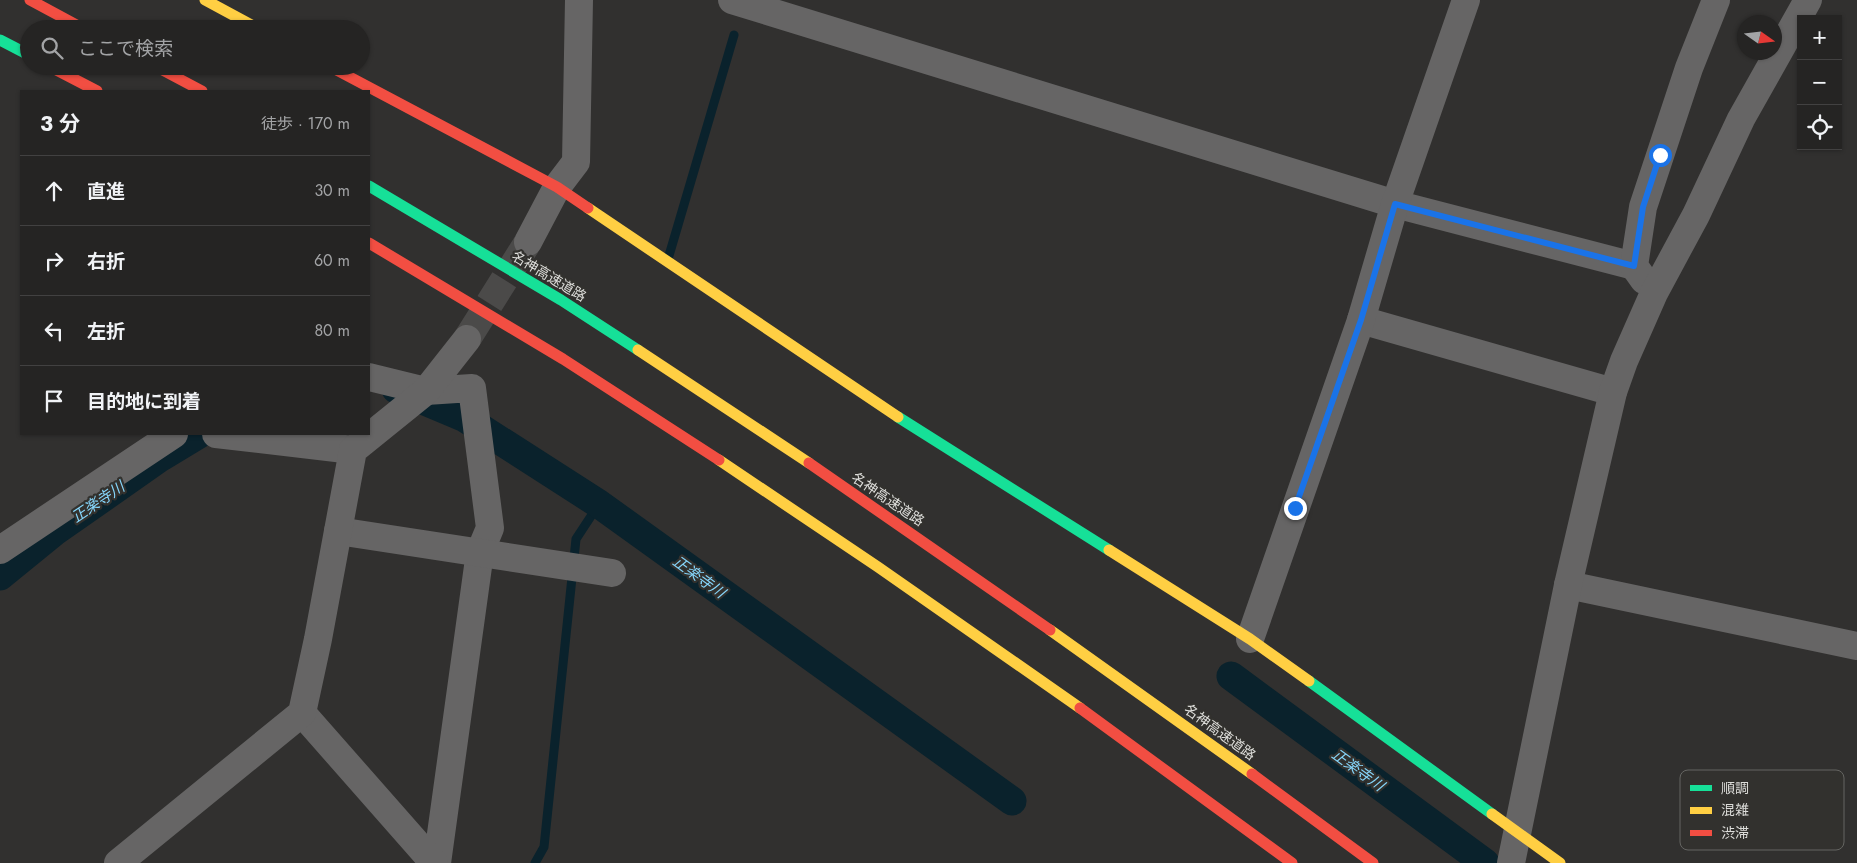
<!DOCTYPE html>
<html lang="ja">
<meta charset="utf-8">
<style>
body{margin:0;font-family:Jost,"Noto Sans JP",sans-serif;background:#2d2c2b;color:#f1f3f6}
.controls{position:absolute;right:15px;top:15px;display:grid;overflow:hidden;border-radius:0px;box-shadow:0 1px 4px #0004}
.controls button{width:45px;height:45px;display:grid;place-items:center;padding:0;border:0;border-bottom:1px solid #424141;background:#252423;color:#f1f3f6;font:25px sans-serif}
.compass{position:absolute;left:1737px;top:15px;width:45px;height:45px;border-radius:50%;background:#252423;box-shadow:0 1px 4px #0004;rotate:104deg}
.stop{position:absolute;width:15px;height:15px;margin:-11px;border:4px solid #1a73e8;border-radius:50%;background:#fff}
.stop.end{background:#1a73e8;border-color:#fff;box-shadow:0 1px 5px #0008}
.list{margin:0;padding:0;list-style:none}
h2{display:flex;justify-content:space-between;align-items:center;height:65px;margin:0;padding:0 20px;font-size:21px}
h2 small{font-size:16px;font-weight:400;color:#a3a4a6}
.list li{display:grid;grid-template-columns:32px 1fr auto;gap:15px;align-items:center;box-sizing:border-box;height:70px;padding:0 20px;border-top:1px solid #424141}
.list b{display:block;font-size:19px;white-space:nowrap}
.list em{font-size:16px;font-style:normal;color:#a3a4a6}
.icon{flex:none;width:28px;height:28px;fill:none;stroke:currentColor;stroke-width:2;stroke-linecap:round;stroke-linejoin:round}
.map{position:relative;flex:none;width:1857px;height:863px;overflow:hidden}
.search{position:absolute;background:#252423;box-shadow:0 1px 4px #0004;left:20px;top:20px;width:350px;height:55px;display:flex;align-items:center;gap:12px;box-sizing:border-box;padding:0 18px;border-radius:28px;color:#a3a4a6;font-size:19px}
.panel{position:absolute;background:#252423;box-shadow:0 1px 4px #0004;left:20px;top:90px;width:350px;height:345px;border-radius:0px}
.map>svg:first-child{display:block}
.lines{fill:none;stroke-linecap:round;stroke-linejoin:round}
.stream{stroke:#0a222c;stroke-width:9}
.canal{stroke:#0a222c;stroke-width:29}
.street-tunnel{stroke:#4b4a49;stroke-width:28;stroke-dasharray:28 14;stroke-linecap:butt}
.street{stroke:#666565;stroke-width:28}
.fast{stroke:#16e098;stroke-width:11}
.slow{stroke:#ffcf43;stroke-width:11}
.jam{stroke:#f24e42;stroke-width:11}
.route{stroke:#1a73e8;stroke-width:6}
.labels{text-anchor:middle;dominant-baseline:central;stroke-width:4.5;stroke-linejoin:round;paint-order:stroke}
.street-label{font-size:14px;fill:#ddddda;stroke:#32312e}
.water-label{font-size:15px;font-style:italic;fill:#86d6fb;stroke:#32312e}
.key{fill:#32312e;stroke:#656562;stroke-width:1}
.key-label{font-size:14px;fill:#ddddda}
</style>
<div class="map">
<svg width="1857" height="863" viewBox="0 0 1857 863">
<rect width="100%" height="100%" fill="#31302f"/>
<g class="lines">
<g class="stream">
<polyline points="668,259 734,35"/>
<polyline points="535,863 544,847 576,539 599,504"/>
</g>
<g class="canal">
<polyline points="396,389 465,418 599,504 1012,801"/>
<polyline points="0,576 54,532 161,457 199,434"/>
<polyline points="1231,676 1485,863"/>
</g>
<polyline class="street-tunnel" points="467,339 528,242"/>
<g class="street">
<polyline points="732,0 1395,204 1634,266"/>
<polyline points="528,242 557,187 576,162 579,0"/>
<polyline points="1644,280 1634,266 1643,207 1689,68 1716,0"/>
<polyline points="1361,320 1613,392"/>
<polyline points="369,377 426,391 472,388 490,528 480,552 437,863"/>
<polyline points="216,434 353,450"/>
<polyline points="338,531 612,573"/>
<polyline points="0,550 174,434"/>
<polyline points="1568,585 1857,646"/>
<polyline points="1250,639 1361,320 1395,204 1466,0"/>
<polyline points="302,713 434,863"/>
<polyline points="118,863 302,713 318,639 353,450 426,391 467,339"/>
<polyline points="1511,863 1568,585 1613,392 1624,361 1654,293 1696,215 1741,119 1808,0"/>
</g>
<g class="fast">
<polyline points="0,40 29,55"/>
<polyline points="369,186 561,300 638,350"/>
<polyline points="898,417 1109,550"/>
<polyline points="1309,681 1492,814"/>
</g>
<g class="slow">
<polyline points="205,0 259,29"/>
<polyline points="588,208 898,417"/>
<polyline points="638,350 809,463"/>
<polyline points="719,460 878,567 1080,708"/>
<polyline points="1109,550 1250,639 1309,681"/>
<polyline points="1050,630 1252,774"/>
<polyline points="1492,814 1560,863"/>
</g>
<g class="jam">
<polyline points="30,0 84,29"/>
<polyline points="49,66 97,91"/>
<polyline points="155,66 202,91"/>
<polyline points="329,66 557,187 588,208"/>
<polyline points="369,243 563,359 719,460"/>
<polyline points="809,463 1050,630"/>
<polyline points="1080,708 1292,863"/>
<polyline points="1252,774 1373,863"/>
</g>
</g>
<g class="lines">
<polyline class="route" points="1295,508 1361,320 1395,204 1634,266 1643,207 1660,155"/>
</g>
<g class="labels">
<g class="street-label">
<text transform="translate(549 276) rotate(31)">名神高速道路</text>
<text transform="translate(888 499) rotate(34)">名神高速道路</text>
<text transform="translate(1220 732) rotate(36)">名神高速道路</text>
</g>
<g class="water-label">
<text transform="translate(98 502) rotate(-34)">正楽寺川</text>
<text transform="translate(699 577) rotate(36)">正楽寺川</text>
<text transform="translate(1358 770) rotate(36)">正楽寺川</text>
</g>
</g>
<rect x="1680" y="770" width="164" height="80" rx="8" class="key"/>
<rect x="1690" y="785" width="22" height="6" fill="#16e098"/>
<rect x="1690" y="807" width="22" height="7" fill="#ffcf43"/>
<rect x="1690" y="830" width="22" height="6" fill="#f24e42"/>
<g class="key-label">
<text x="1721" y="793">順調</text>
<text x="1721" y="815">混雑</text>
<text x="1721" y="838">渋滞</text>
</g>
</svg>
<div class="controls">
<button>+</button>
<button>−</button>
<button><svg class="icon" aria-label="locate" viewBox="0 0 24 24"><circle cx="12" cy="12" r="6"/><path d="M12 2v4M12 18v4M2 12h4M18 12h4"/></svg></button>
</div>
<svg class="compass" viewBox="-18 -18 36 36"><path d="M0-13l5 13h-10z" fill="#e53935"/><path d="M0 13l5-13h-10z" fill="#a3a4a6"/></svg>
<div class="stop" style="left:1660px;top:155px"></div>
<div class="stop end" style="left:1295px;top:508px"></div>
<div class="search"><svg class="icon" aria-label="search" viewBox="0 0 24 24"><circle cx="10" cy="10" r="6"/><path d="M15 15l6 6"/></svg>ここで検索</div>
<section class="panel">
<h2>3 分<small>徒歩 · 170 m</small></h2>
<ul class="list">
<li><svg class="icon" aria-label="ahead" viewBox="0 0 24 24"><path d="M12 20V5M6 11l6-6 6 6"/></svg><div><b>直進</b></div><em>30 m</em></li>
<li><svg class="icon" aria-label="right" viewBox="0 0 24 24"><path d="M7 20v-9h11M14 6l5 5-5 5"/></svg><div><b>右折</b></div><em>60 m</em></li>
<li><svg class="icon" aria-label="left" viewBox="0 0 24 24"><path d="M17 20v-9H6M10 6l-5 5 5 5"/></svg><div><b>左折</b></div><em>80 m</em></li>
<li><svg class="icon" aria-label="arrive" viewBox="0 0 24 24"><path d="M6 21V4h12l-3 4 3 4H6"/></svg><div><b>目的地に到着</b></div></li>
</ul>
</section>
</div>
